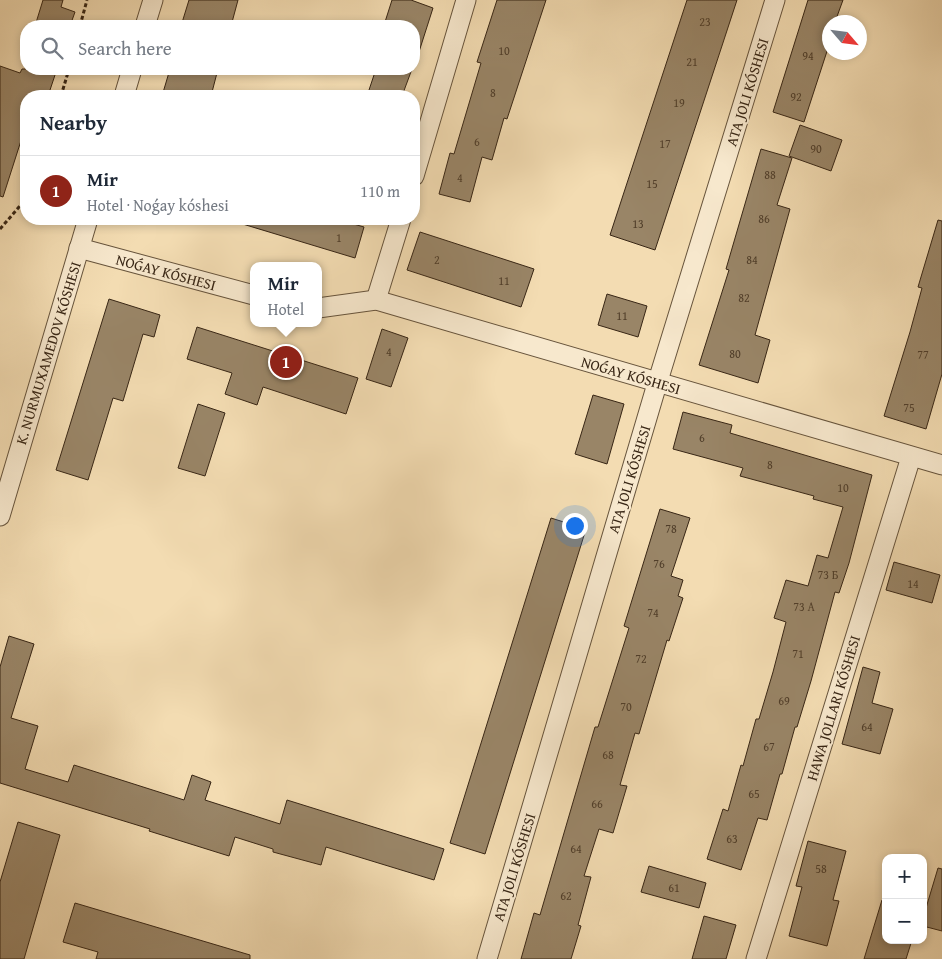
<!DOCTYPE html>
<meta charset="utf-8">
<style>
body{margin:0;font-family:"Gentium Book Plus",serif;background:#f6f6f7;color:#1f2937}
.controls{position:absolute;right:15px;bottom:15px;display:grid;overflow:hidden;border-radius:10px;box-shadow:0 2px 8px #0003}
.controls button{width:45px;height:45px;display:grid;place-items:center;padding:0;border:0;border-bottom:1px solid #e0e1e3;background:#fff;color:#1f2937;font:25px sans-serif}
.compass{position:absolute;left:822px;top:15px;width:45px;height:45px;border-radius:50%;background:#fff;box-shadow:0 2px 8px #0003;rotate:118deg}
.you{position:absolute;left:574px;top:525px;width:18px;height:18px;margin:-12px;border:4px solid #fff;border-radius:50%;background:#1a73e8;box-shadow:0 0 0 8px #1a73e833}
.badge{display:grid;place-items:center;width:32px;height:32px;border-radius:50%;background:#8f2418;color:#fff;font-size:16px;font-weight:700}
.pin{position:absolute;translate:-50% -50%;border:2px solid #fff;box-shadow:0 1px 5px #0006}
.popup{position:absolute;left:250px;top:262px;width:72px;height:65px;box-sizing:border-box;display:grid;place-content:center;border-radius:10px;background:#fff;filter:drop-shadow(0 1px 4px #0005);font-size:16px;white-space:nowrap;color:#747a83}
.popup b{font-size:19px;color:#1f2937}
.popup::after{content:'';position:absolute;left:50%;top:100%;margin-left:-10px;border:10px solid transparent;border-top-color:#fff}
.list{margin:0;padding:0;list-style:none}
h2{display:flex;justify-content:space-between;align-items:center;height:65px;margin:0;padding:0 20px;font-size:21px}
h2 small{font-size:16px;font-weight:400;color:#747a83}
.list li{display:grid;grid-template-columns:32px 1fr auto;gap:15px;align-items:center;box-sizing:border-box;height:70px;padding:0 20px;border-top:1px solid #e0e1e3}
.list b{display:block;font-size:19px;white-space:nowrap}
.list p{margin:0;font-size:16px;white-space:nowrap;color:#747a83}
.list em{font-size:16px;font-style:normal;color:#747a83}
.icon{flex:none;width:28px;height:28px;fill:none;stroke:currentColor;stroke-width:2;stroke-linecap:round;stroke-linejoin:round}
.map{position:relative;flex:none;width:942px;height:959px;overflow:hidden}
.search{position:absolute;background:#fff;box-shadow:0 2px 8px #0003;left:20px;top:20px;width:400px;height:55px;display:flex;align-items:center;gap:12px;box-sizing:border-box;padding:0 18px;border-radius:20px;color:#747a83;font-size:19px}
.panel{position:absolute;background:#fff;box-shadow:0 2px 8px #0003;left:20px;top:90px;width:400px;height:135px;border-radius:20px}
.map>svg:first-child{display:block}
.building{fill:#998567;stroke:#382615}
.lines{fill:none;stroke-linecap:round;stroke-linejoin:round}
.minor-casing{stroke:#67543c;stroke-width:21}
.path{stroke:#382615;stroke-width:3;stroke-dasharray:4 2.5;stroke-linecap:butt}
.minor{stroke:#f7e8cd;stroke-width:19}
.labels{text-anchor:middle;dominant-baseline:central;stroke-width:4;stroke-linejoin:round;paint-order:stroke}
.number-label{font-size:12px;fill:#503e2a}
.street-label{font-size:15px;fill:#382615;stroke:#f7e8cd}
</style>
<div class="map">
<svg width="942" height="959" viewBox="0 0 942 959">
<rect width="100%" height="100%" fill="#f3dcb2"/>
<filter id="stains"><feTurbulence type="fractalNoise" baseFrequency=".004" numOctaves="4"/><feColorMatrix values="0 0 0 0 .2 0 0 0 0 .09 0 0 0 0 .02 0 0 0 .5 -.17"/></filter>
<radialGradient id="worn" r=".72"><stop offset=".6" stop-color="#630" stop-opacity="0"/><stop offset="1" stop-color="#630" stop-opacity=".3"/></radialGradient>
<g class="building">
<polygon points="43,0 63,0 61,7 75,12 70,26 35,26"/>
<polygon points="189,0 238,0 231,26 181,26"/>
<polygon points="392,0 411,0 433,8 417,58 414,57 414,26 396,26 385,22"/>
<polygon points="497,0 546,0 507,119 504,118 492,160 482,157 470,202 439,194 450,153 454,154 481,63 477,62"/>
<polygon points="687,0 737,0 655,250 610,235"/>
<polygon points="808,0 843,0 835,22 830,22 830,42 804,122 773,112"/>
<polygon points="0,66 20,73 22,69 57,69 48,96 26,96 26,125 3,197 0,196"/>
<polygon points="170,69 218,69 211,96 162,96"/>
<polygon points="376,69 412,69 402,96 367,96"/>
<polygon points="800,125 842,140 831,171 789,156"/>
<polygon points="761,149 792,158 777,205 790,209 755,335 770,340 758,383 699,365 729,270 726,269"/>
<polygon points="237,219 336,219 364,227 355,258 236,222"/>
<polygon points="938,220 942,221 942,374 926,429 884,416 910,332 922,288 918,287"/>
<polygon points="420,232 534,269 521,307 407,270"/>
<polygon points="607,294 647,306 638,337 598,325"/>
<polygon points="109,299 160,315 154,337 143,334 123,401 113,398 88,480 56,470"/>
<polygon points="197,327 358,378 346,414 263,387 257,405 225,394 232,373 187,359"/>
<polygon points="382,329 408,338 391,387 366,379"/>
<polygon points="593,395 624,404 607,464 575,454"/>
<polygon points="198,404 225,413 205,476 178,468"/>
<polygon points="683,412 732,425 730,433 872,475 849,563 839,593 835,592 811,681 797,727 795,727 782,774 780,774 767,820 758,818 741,870 707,859 723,809 728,811 741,765 743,766 756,719 759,719 773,672 786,622 774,618 786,580 808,586 817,555 828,558 843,507 813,499 814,496 740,476 743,468 673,449"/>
<polygon points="660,509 690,518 671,576 683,580 678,596 683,598 669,641 667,640 639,734 635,733 620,785 627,786 613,833 599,829 584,876 591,877 578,925 581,926 571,959 521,959 534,913 540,915 595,727 598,727 629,628 624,626"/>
<polygon points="551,518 586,529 485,854 450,843"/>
<polygon points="894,562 940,575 932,603 886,590"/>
<polygon points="9,636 34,644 11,718 38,726 25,769 68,782 74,765 184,800 192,775 211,782 205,800 280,824 287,800 444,849 434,880 326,847 321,865 273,852 273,849 235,837 229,856 149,831 150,829 0,783 0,667"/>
<polygon points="863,667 880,672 872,703 893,709 880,754 842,744"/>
<polygon points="18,822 60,835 24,959 0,959 0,882"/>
<polygon points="808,841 846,851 833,900 839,901 827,946 789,936 802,887 796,886"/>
<polygon points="649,866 706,883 699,908 641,892"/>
<polygon points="938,868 942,869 942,931 923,926 923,918"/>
<polygon points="882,900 886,900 886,940 912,940 906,959 864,959"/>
<polygon points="75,903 250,955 250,959 96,959 98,952 63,942"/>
<polygon points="704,916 736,925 726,959 692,959"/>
</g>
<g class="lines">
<defs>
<g id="minor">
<polyline points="145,26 153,0"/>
<polyline points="124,96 132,69"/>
<polyline points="414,176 466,0"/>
<polyline points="79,248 254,295"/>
<polyline points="376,300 401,219"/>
<polyline points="318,308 376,300 942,465"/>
<polyline points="0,516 88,219"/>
<polyline points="487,959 657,384 775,0"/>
<polyline points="756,959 911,457"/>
</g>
</defs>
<use href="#minor" class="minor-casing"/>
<g class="path">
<polyline points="80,26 87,0"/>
<polyline points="61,96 69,69"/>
<polyline points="0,229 26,199"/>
</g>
<use href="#minor" class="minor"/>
</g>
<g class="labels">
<g class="number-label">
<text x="705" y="21">23</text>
<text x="504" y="50">10</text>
<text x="808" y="55">94</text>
<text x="692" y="61">21</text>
<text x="493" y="92">8</text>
<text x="796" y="96">92</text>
<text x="679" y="102">19</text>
<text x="477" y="141">6</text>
<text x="665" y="143">17</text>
<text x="816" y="148">90</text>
<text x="770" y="174">88</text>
<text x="460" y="177">4</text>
<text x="652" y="183">15</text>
<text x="764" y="218">86</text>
<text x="638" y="223">13</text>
<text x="339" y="237">1</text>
<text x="437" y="259">2</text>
<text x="752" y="259">84</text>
<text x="504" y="280">11</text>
<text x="744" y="297">82</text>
<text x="622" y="315">11</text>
<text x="389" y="351">4</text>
<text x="735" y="353">80</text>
<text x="923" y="354">77</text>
<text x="909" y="407">75</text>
<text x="702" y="437">6</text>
<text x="770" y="464">8</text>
<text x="843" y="487">10</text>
<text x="671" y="528">78</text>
<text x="659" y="563">76</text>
<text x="828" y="574">73 Б</text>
<text x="913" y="583">14</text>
<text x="804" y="606">73 А</text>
<text x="653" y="612">74</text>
<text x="798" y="653">71</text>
<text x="641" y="658">72</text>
<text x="784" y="700">69</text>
<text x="626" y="706">70</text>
<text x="867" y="726">64</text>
<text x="769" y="746">67</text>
<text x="608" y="754">68</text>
<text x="754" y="793">65</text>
<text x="597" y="803">66</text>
<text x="732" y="838">63</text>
<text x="576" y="848">64</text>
<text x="821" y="868">58</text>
<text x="674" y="887">61</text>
<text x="566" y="895">62</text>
</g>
<g class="street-label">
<text transform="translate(747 92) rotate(-73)">ATA JOLI KÓSHESI</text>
<text transform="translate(166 272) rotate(15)">NOǴAY KÓSHESI</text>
<text transform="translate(48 353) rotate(-73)">K. NURMUXAMEDOV KÓSHESI</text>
<text transform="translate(631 375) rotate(16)">NOǴAY KÓSHESI</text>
<text transform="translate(629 479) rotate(-73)">ATA JOLI KÓSHESI</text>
<text transform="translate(833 708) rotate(-73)">HAWA JOLLARI KÓSHESI</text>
<text transform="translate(514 867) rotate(-73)">ATA JOLI KÓSHESI</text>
</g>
</g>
<rect width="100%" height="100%" filter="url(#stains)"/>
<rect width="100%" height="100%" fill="url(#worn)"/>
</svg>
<div class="controls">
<button>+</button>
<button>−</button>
</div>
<svg class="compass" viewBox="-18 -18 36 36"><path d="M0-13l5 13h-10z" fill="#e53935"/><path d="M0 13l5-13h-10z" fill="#747a83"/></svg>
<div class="you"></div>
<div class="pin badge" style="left:286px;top:362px">1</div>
<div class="popup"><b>Mir</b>Hotel</div>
<div class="search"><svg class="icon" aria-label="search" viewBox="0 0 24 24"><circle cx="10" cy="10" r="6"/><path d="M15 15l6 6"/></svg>Search here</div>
<section class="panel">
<h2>Nearby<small></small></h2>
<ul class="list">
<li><span class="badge">1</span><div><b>Mir</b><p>Hotel · Noǵay kóshesi</p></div><em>110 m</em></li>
</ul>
</section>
</div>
